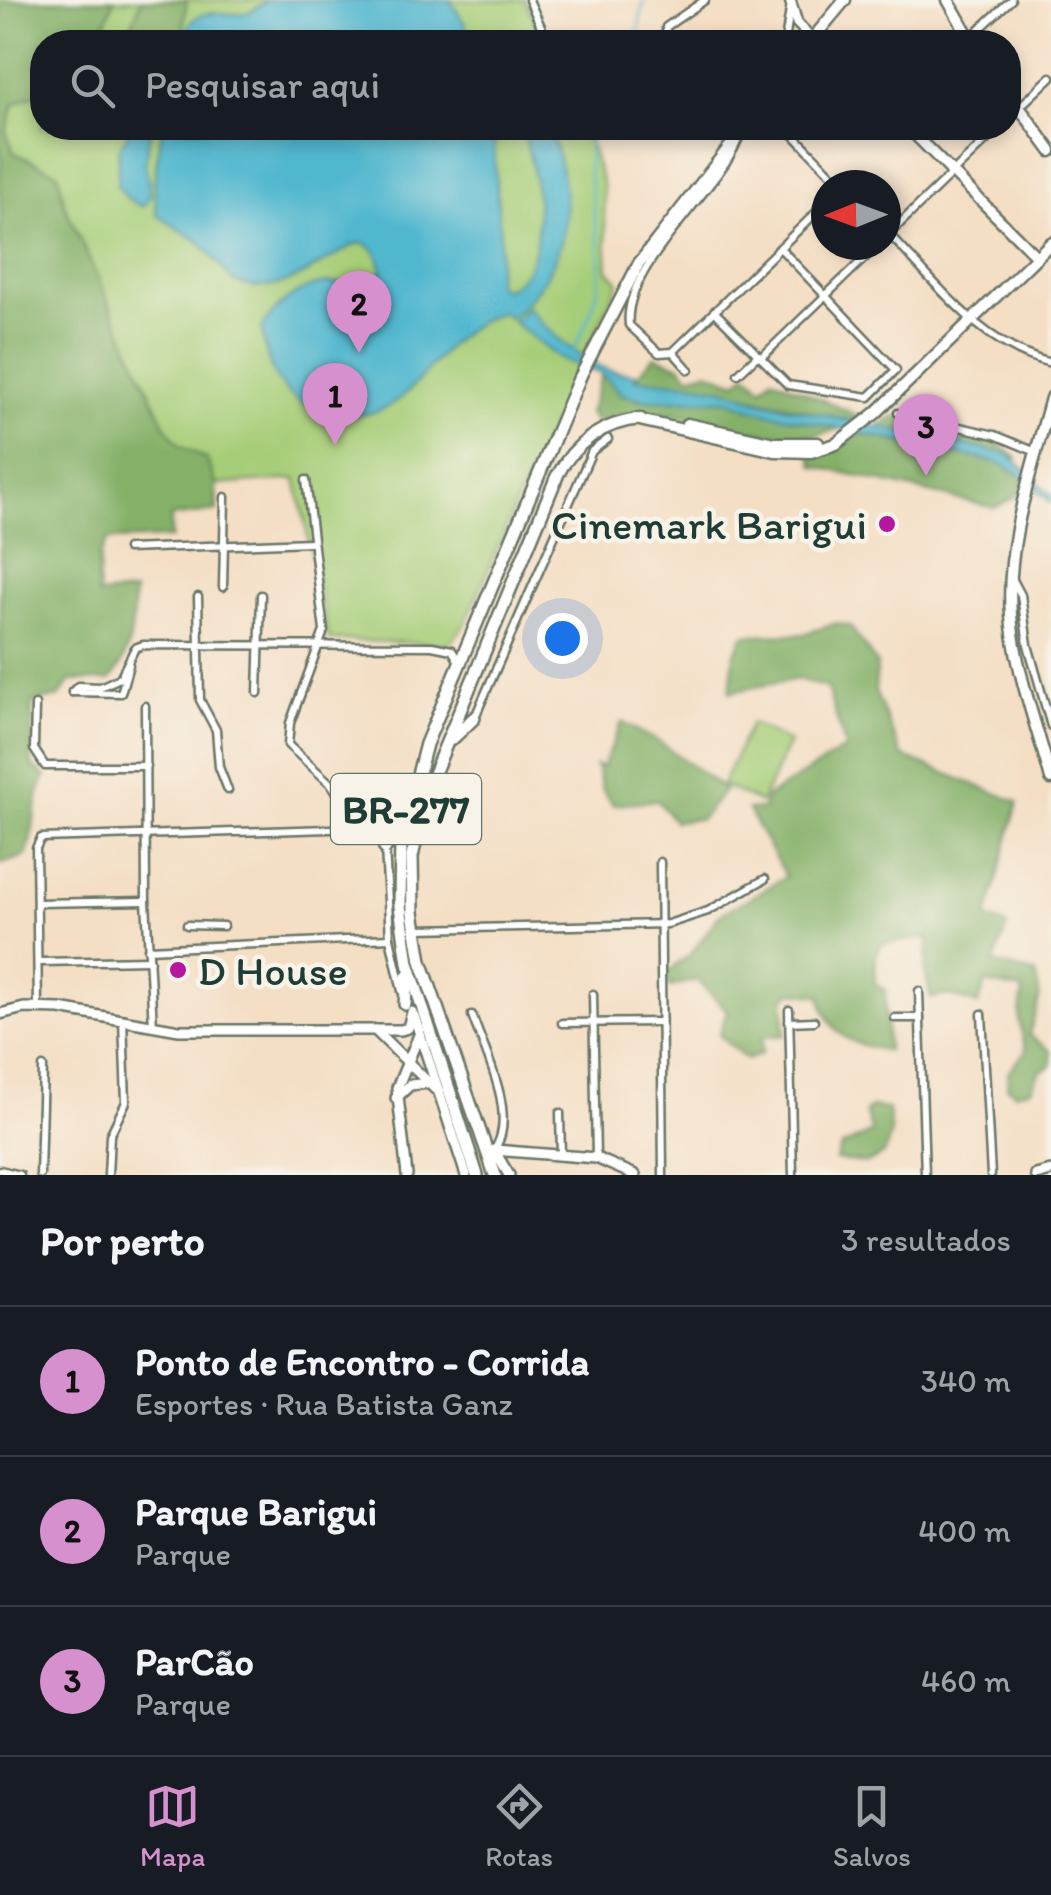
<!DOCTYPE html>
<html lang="pt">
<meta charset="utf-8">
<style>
body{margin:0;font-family:Itim,sans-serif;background:#20242c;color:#f1f3f6}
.compass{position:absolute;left:811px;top:170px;width:90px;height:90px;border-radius:50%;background:#171b24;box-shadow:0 5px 15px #0003;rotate:269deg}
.you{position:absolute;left:562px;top:638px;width:35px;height:35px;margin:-25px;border:8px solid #fff;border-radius:50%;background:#1a73e8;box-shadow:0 0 0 15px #1a73e833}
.badge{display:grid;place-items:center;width:65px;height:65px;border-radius:50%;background:#d690ce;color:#111;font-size:32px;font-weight:700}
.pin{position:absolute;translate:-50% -82px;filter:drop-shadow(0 2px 5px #0008)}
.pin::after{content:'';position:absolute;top:52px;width:35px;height:30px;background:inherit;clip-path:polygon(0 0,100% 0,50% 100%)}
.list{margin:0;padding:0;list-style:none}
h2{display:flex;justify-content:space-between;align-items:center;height:130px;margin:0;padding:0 40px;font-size:42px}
h2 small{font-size:32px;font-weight:400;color:#9ea1a6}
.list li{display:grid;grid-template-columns:65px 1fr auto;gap:30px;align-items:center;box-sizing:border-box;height:150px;padding:0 40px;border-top:2px solid #363941}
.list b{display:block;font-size:38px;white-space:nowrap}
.list p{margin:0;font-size:32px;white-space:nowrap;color:#9ea1a6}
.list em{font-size:32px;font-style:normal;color:#9ea1a6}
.icon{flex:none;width:55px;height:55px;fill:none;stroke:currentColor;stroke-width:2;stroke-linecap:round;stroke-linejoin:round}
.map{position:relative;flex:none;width:1051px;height:1175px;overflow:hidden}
.search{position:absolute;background:#171b24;box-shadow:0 5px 15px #0003;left:30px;right:30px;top:30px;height:110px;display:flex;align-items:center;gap:25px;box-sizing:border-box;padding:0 35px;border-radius:40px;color:#9ea1a6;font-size:38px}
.sheet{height:580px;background:#171b24}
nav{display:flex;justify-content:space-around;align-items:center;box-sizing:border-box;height:140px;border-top:2px solid #363941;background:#171b24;font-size:28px;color:#9ea1a6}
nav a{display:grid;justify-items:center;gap:5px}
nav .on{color:#d690ce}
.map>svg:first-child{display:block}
.green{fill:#a6cd77;stroke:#628556;stroke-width:2.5}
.forest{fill:#84b068;stroke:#52764e;stroke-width:2.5}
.water{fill:#51b7cf;stroke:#387a82;stroke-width:2.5}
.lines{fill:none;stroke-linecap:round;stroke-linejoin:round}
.stream{stroke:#51b7cf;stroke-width:2.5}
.street-casing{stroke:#6a7566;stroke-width:11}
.secondary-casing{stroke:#6a7566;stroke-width:14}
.primary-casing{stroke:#6a7566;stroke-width:15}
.highway-casing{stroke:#6a7566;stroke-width:16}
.street{stroke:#fff;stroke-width:6}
.secondary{stroke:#fff;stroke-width:9}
.primary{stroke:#fff;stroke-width:10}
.highway{stroke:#fff;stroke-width:11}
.poi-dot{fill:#b5179e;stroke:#f7f3e8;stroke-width:4}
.labels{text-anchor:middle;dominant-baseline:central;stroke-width:9;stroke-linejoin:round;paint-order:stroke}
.shield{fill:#f7f3e8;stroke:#60746a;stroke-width:2.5}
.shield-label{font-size:40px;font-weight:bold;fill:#1f3d34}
.poi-label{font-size:42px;fill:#1f3d34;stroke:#f7f3e8;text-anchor:end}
</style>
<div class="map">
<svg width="1051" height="1175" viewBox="0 0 1051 1175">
<rect width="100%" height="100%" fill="#f7f3e8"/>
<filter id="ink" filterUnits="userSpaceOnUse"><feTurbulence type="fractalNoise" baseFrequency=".01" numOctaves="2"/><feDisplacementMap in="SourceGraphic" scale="20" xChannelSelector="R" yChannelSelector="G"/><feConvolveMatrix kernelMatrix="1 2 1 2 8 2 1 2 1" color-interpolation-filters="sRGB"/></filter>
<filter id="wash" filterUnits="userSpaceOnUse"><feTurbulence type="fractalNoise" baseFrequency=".0048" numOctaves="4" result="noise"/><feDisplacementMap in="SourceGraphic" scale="40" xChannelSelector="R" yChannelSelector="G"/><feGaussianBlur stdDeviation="2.25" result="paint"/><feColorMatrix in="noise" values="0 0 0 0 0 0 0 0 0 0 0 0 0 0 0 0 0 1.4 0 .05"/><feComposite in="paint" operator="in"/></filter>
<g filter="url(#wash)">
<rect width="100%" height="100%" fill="#f4dec4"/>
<g class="green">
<polygon points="114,0 525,0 544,42 98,42"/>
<polygon points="42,91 42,128 585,128 603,185 608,270 619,282 517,501 466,623 449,644 329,640 296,479 216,485 206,460 179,445 165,425 65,207 58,173 14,153 6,132 14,104"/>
<polygon points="751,723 789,742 761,803 722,785"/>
</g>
<g class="forest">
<path d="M0,0H114L98,42H42V91L14,104L6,132L14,153L58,173L65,207L165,425L179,445L207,460L216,485L217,511L171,517V538L108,540L100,554L98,595L134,592C132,626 133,654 110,680L70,681L59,697L32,703V766L46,776C33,801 36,829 26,856L0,864Z"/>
<polygon points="141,0 187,0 181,42 126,42"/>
<path d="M655,356L681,366L689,376L707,371L737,382L747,373L762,388L772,377L861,417L850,420C778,404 708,384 634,379Z"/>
<path d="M602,374L619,392L637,399L728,400L754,410L841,427C773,462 683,389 596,422L589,414Z"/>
<polygon points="894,417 992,439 1018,459 876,427"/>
<polygon points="861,434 999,463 1023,477 1019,494 995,508 814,466 811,455 840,447"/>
<path d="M837,623L850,626L877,664L875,691L902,756L1018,802L987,918L1007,926L994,963L1035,973L1040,996L1029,1035L1051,1051V1066L1040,1071L1031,1089L1015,1093L1007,1087L1008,1072L1026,1051L1019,1020L1023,990L986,983L978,1005L948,995L931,998L925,971L929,937L882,944L876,955L875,985L885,989L887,1050C848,1045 829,1034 820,995L793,992L784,997L785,1035L763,1037L762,1053L747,1060L719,1035L727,1011L697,980L670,987L665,974L691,954L719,915L786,877L748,810L763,809L767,797L846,748L827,688L798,679L730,692L734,655L744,635L804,634Z"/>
<polygon points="622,722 661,743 725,790 701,819 674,821 657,800 613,805 602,789 596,765 602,767"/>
<polygon points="872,1107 888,1109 891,1134 884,1154 867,1163 836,1160 841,1147 872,1132 865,1112"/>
</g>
<g class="water">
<path d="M267,0H450L476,42H181C195,0 217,18 246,13C253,11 262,4 267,0Z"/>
<polygon points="131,128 145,128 150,133 145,164 151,195 143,207 128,199 117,185 119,149"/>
<path d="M162,128H495C492,167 500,205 500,245C500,259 496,270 497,284L504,289C556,271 536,165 521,128H549C579,208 570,263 510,319L503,312C419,335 420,446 312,407C276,394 266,363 262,328C276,305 300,285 328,283C348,282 357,292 376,285L382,269L376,252L365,243L356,244C316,263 281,302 233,281L201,243L157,215L154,181Z"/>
<path d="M528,307C550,334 576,357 609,370C619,374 630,371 638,375L635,379C673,381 720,383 755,400L1010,455L1051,495V503L1018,473L999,463L754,410L728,400H647L623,395L602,374L560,359L513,322Z"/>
</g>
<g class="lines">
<g class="stream">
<polyline points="636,42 644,0"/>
<path d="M573,353C583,329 599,300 600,273C603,231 578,161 594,128"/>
</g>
</g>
</g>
<g filter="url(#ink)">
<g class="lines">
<defs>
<g id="street">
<polyline points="529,0 548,42"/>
<polyline points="970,38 1011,0"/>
<polyline points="666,42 666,27 705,0"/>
<polyline points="785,42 790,9"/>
<polyline points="1008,118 1051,77"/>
<polyline points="787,128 842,185"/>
<path d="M738,140C717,192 622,267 629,325L659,353L673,352L826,203"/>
<path d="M886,231C936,282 979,345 1051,363"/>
<polyline points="889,234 999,128"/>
<polyline points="714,311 788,385 869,397 896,370 780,248"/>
<polyline points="673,352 689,370"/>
<polyline points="761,358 878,245"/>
<polyline points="738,374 758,355"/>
<polyline points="898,413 995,435 1036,452"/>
<polyline points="306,480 324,631 290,723 288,745 331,784 363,828 385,848 390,938 402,991"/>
<polyline points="127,549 311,542"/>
<polyline points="1012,578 1021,595 1028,645 1051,726"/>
<polyline points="223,587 225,497"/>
<polyline points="198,597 200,700 216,730 219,767 228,790"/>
<polyline points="72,692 78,686 100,687 120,678 135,648 143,645 432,646 452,650 458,660"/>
<polyline points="72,692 121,693 129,665"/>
<polyline points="258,693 261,595"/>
<polyline points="35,705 34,749 45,766 146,766"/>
<polyline points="145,706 146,901 153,1026"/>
<polyline points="475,717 592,451 608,439"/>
<polyline points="660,862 663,1175"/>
<polyline points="38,903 146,901"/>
<polyline points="187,925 223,926"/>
<polyline points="416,929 668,924 708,911 765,879"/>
<polyline points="148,949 390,938"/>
<polyline points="39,962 150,960"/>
<polyline points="919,991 925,1175"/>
<polyline points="593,994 596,1158"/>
<polyline points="38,1008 36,848 41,838 361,828"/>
<polyline points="789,1010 793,1175"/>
<polyline points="982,1014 991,1175"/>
<path d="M472,1015C484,1051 519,1115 494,1150"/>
<polyline points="895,1018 920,1018"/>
<polyline points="789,1022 814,1021"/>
<polyline points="562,1023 661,1022"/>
<polyline points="560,1113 561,1156"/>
<polyline points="0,1170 20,1175"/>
<polyline points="40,1175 43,1067"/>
<polyline points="108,1175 110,1135 126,1102 123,1019"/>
</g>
<g id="secondary">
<polyline points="790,0 797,23 815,42"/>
<polyline points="908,128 1037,257"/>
<polyline points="0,1014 24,1008 60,1009 179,1030 401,1030 408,1028 412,1012"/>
<polyline points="414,1016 466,1175"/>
<polyline points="375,1030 435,1089"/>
<polyline points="396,1098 410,1085 430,1083"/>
<polyline points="494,1150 596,1158 635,1175"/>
<polyline points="494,1150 509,1175"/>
<polyline points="407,1175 397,1088 419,1035"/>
<polyline points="1036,1175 1051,1171"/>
</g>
<g id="primary">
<polyline points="948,0 972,42"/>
<polyline points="810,42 845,0"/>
<polyline points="1008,92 1051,151"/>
<polyline points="579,379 639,263 744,128"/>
<path d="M1051,398C1033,467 1005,543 1011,615C1015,670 1037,726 1051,779"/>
<polyline points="635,419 775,451 811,452 836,444 876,413 1051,243"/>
<polyline points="687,424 774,443 818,443"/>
<path d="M557,476C574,443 604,422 641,419"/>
</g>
<g id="highway">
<polyline points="452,739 474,718"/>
<polyline points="385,848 399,818"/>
<polyline points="405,1004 407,977"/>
<polyline points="477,1175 408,963 400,906 401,840 426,744 579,379"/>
<polyline points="495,1175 421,961 413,912 412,857 426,793 557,476"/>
</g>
</defs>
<use href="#street" class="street-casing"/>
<use href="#secondary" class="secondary-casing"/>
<use href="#primary" class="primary-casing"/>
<use href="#highway" class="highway-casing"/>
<use href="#street" class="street"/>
<use href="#secondary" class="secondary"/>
<use href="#primary" class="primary"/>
<use href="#highway" class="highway"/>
</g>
</g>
<g class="poi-dot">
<circle cx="887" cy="524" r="10"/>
<circle cx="178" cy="970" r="10"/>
</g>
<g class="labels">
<rect class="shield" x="331" y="774" width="150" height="70" rx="8"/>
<g class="shield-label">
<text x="406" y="809">BR-277</text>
</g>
<g class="poi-label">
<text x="867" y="524">Cinemark Barigui</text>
<text x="198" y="970" text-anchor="start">D House</text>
</g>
</g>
</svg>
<svg class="compass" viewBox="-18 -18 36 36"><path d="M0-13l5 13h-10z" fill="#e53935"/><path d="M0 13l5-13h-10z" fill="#9ea1a6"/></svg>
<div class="you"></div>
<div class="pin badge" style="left:335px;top:445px">1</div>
<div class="pin badge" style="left:359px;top:353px">2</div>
<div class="pin badge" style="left:926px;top:476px">3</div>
<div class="search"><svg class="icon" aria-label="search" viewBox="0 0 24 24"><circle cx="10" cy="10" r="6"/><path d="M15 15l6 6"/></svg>Pesquisar aqui</div>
</div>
<section class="sheet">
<h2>Por perto<small>3 resultados</small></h2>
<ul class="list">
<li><span class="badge">1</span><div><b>Ponto de Encontro - Corrida</b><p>Esportes · Rua Batista Ganz</p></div><em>340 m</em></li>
<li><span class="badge">2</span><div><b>Parque Barigui</b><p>Parque</p></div><em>400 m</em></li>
<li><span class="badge">3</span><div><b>ParCão</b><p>Parque</p></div><em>460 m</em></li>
</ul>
</section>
<nav>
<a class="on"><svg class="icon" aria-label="map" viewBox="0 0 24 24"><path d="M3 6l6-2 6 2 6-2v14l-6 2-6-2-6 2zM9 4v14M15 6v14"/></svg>Mapa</a>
<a><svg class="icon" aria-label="directions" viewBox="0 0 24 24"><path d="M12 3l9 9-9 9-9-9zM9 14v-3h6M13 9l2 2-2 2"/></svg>Rotas</a>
<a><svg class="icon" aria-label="saved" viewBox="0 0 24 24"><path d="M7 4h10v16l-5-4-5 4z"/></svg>Salvos</a>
</nav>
